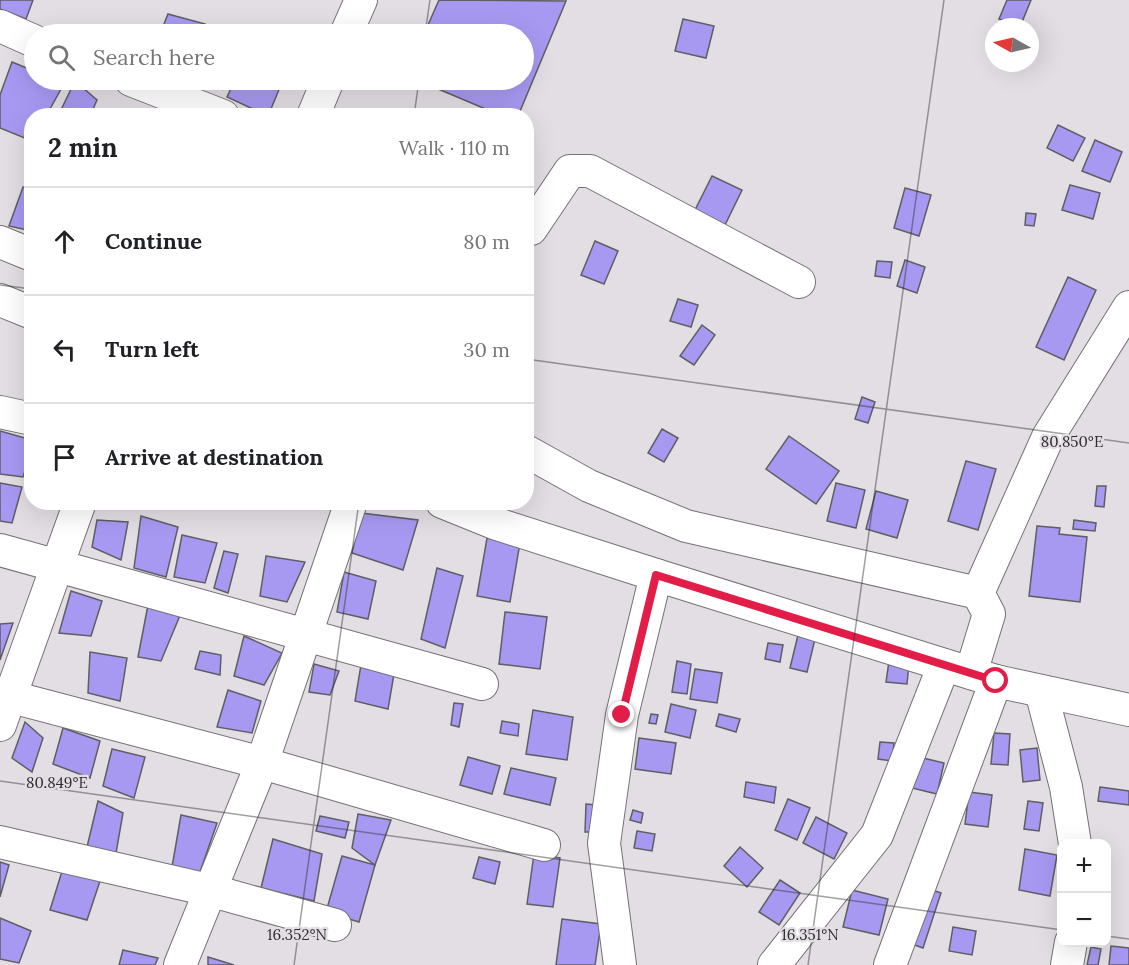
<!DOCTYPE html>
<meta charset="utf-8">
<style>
body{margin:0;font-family:Lora,serif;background:#f2f2f2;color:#202124}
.controls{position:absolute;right:18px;bottom:18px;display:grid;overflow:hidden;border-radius:12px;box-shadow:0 6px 24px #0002}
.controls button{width:54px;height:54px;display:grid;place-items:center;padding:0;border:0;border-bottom:2px solid #e0e0e0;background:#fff;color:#202124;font:30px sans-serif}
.compass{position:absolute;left:985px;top:18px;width:54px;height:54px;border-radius:50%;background:#fff;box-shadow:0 6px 24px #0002;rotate:278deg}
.stop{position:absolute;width:18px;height:18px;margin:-14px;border:4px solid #e11d48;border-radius:50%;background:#fff}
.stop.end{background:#e11d48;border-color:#fff;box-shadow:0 2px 6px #0008}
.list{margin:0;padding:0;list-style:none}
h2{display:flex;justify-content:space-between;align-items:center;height:78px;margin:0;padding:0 24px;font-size:26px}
h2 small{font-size:20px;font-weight:400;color:#757577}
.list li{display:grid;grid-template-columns:39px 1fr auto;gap:18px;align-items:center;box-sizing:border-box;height:108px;padding:0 24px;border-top:2px solid #e0e0e0}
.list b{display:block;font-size:22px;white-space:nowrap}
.list em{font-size:20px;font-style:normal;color:#757577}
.icon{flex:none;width:33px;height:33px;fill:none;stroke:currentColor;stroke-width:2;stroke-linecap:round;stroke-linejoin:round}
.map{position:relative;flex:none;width:1129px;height:965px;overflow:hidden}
.search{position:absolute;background:#fff;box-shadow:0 6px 24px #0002;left:24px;top:24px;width:510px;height:66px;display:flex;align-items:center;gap:15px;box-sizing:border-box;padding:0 21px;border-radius:33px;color:#757577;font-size:22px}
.panel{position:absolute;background:#fff;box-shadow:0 6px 24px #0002;left:24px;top:108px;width:510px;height:402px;border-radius:24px}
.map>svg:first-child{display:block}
.building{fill:#a799f2;stroke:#5f5e64;stroke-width:1.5}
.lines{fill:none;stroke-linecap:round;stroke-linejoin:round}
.minor-casing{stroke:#757175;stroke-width:34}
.minor{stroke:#fff;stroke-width:32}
.route{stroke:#e11d48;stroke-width:8}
.ticks{fill:none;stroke:#2f2d2f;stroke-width:1.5;stroke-opacity:0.45}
.ticks-label{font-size:15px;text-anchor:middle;fill:#2f2d2f;stroke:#e3dee4;stroke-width:4.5;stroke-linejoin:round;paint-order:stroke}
</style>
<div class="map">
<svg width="1129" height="965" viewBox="0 0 1129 965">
<rect width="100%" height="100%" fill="#e3dee4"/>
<g class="building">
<polygon points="0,0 33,0 26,19 0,9"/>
<polygon points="439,0 566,1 518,116 502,116 417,80 524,80 524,34 424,34"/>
<polygon points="1007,0 1031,0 1020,27 999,19"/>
<polygon points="168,14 205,24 201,34 160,34"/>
<polygon points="683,19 714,26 706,58 675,51"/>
<polygon points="281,29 291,34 278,34"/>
<polygon points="12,62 34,71 34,80 65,82 46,116 32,116 32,141 0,128 0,95"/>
<polygon points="235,80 283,80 268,116 227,97"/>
<polygon points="75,81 97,100 90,116 58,116"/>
<polygon points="1058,125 1085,138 1073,161 1047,148"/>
<polygon points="1095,140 1122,152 1110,182 1082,171"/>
<polygon points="712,176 742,190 725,225 695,210"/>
<polygon points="1070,185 1100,193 1093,219 1062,210"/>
<polygon points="23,187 32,192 32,231 9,226"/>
<polygon points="905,188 931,195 919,236 894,228"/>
<polygon points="1026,213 1036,214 1034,226 1025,225"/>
<polygon points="595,241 618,251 604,284 581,275"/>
<polygon points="905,260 925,267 917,293 897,286"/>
<polygon points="877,261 892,262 890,278 875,276"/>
<polygon points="1068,277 1096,290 1064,360 1036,347"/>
<polygon points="678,299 698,305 691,327 670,321"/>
<polygon points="702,325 715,335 694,365 680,356"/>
<polygon points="862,397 875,402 868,423 855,419"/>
<polygon points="662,429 678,438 664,462 648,453"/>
<polygon points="0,431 32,440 32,449 23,477 0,474"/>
<polygon points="789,436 839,471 816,504 766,469"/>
<polygon points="966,461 996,469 978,530 948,521"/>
<polygon points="0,483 22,487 12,523 0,521"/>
<polygon points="836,483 865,490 856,528 827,521"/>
<polygon points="1097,486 1106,486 1104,507 1095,506"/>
<polygon points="876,491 908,500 897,538 866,529"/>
<polygon points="361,513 418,520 403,570 352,553"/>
<polygon points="141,516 178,527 166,577 134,568"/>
<polygon points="97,520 128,522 121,560 92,547"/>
<polygon points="1074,520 1096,523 1095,531 1073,529"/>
<polygon points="1037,526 1060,528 1059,534 1087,537 1080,602 1029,596"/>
<polygon points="182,535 217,543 205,583 174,577"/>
<polygon points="487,538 520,543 510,602 477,596"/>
<polygon points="224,551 238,554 228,593 214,588"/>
<polygon points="266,556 305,562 287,602 260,596"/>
<polygon points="437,568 463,576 445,648 421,639"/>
<polygon points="344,572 376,581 368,619 337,612"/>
<polygon points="71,591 102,601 91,636 59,633"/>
<polygon points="148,605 181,613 161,661 138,657"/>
<polygon points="505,612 547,617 540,669 499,664"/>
<polygon points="13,623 0,660 0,624"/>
<polygon points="798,635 815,639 807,672 790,668"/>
<polygon points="244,636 282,653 264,685 234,676"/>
<polygon points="768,643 783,645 780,662 765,659"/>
<polygon points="200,651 221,655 220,675 195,669"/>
<polygon points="90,652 127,658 120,701 88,693"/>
<polygon points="677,661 691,664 687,694 672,692"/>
<polygon points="889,661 909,663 907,684 886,682"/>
<polygon points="314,664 339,671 330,695 309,692"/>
<polygon points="361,665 394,674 388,709 355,701"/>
<polygon points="695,669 722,673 717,703 690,699"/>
<polygon points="228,690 261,701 252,733 217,727"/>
<polygon points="454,703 463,704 459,727 451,725"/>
<polygon points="671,704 696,710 690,738 665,732"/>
<polygon points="533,710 573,717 567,760 526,754"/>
<polygon points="651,714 658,715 656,724 649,723"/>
<polygon points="719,714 740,719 736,732 716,726"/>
<polygon points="502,721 519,724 518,736 500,733"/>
<polygon points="25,722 43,738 32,772 12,758"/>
<polygon points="63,728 100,741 90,778 53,764"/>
<polygon points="994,733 1010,734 1008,765 991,764"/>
<polygon points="639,738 676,743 671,774 635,769"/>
<polygon points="880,742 894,743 892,761 878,759"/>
<polygon points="1037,748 1040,780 1023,782 1020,750"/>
<polygon points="112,749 145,757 134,798 103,786"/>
<polygon points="468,757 500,766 492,794 460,785"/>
<polygon points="919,757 944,763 937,794 912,788"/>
<polygon points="511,768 556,778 550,805 504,794"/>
<polygon points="746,782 776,787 774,803 744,797"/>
<polygon points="1100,787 1129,791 1129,805 1098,801"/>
<polygon points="969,792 992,795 988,827 965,824"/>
<polygon points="788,799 810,808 797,840 775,830"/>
<polygon points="98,801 123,813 116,853 87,847"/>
<polygon points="1028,801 1043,803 1039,831 1024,829"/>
<polygon points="586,804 596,805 595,832 585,832"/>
<polygon points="633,810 643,813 641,823 630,820"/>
<polygon points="358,814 391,820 375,865 352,848"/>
<polygon points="181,815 217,823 200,872 172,867"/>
<polygon points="320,816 349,822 345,838 316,831"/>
<polygon points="816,817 847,833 834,859 803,843"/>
<polygon points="637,831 655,834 652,851 634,848"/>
<polygon points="273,839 322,854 314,901 261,888"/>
<polygon points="740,847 763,868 747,887 724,866"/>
<polygon points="1025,849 1057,855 1050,896 1019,890"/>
<polygon points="534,854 560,858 553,907 527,904"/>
<polygon points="342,856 375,865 359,922 326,912"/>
<polygon points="479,857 500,862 495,884 473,878"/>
<polygon points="0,862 9,865 0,897"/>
<polygon points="63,868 102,875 87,920 50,910"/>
<polygon points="780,880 800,893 779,925 759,912"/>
<polygon points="924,887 941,893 923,948 906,942"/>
<polygon points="852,890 888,899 879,935 843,927"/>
<polygon points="0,918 31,931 19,963 0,959"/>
<polygon points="562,919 601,924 595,965 556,965"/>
<polygon points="953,927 976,931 972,955 949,951"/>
<polygon points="1111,946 1129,948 1129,965 1109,965"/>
<polygon points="1091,947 1101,949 1098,965 1087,965"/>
<polygon points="123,950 158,958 155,965 119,965"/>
<polygon points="208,957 234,965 208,965"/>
</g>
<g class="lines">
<defs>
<g id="minor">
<polyline points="0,26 34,41"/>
<polyline points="346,34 361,0"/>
<polyline points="131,80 223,116"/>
<polyline points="313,116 328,80"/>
<polyline points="531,229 570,171 590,171 799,282"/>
<polyline points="0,242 32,255"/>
<polyline points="0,300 32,313"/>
<polyline points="0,412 32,419"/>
<polyline points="526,451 589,486 686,526 978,593 989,614 971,673"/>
<polyline points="442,502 494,523 656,575 996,681 1129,710"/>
<polyline points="0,550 482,684"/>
<polyline points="978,593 1048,437 1129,307"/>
<polyline points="1041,691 1066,787 1075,844"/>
<polyline points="0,694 262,763 544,845"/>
<polyline points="0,725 80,502"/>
<polyline points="0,842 209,890 335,925"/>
<polyline points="180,965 262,763 351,502"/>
<polyline points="620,965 604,843 622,715 656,575"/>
<polyline points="774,965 877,835 944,665"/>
<polyline points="890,965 996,681"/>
<polyline points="1067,965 1071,942"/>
</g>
</defs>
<use href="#minor" class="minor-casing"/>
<use href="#minor" class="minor"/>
</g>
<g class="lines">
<polyline class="route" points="622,715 656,575 996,681"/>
</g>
<path class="ticks" d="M425,34L430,0M414,116L419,80M0,285L32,289M526,359L1129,443M0,781L1062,930M1106,936L1129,939M294,965L359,502M808,965L944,0"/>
<g class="ticks-label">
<text x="1072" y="447">80.850°E</text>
<text x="57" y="788">80.849°E</text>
<text x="297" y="940">16.352°N</text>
<text x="810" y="940">16.351°N</text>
</g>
</svg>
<div class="controls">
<button>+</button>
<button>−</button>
</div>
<svg class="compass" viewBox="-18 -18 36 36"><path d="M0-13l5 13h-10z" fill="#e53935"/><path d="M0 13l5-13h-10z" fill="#757577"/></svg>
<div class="stop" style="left:996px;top:681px"></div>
<div class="stop end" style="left:622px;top:715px"></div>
<div class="search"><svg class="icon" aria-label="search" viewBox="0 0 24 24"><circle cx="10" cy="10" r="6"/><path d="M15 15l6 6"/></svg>Search here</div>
<section class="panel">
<h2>2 min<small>Walk · 110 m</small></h2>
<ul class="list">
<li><svg class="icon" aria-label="ahead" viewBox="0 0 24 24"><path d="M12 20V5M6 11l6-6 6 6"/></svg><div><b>Continue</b></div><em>80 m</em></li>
<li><svg class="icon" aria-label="left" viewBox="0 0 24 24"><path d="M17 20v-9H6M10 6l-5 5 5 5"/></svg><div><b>Turn left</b></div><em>30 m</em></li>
<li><svg class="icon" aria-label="arrive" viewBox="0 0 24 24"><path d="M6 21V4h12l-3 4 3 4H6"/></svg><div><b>Arrive at destination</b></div></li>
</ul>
</section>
</div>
